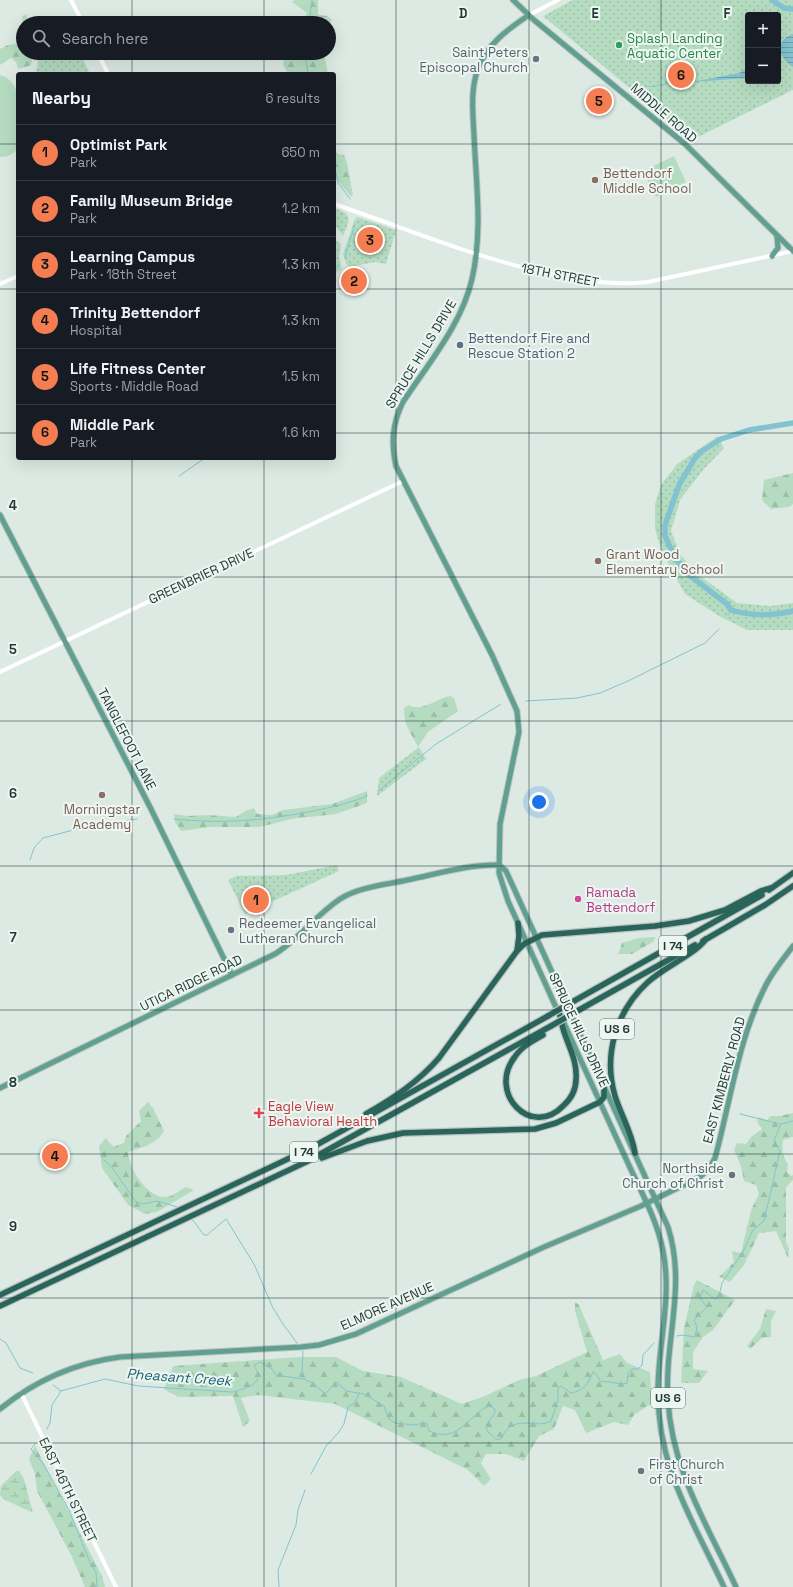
<!DOCTYPE html>
<meta charset="utf-8">
<style>
body{margin:0;font-family:"Space Grotesk",sans-serif;background:#20242c;color:#f1f3f6}
.controls{position:absolute;right:12px;top:12px;display:grid;overflow:hidden;border-radius:4px;box-shadow:0 4px 16px #0002}
.controls button{width:36px;height:36px;display:grid;place-items:center;padding:0;border:0;border-bottom:1px solid #363941;background:#171b24;color:#f1f3f6;font:20px sans-serif}
.you{position:absolute;left:539px;top:802px;width:14px;height:14px;margin:-10px;border:3px solid #fff;border-radius:50%;background:#1a73e8;box-shadow:0 0 0 6px #1a73e833}
.badge{display:grid;place-items:center;width:26px;height:26px;border-radius:50%;background:#f47d51;color:#111;font-size:13px;font-weight:700}
.pin{position:absolute;translate:-50% -50%;border:2px solid #fff;box-shadow:0 1px 4px #0006}
.list{margin:0;padding:0;list-style:none}
h2{display:flex;justify-content:space-between;align-items:center;height:52px;margin:0;padding:0 16px;font-size:17px}
h2 small{font-size:13px;font-weight:400;color:#9ea1a6}
.list li{display:grid;grid-template-columns:26px 1fr auto;gap:12px;align-items:center;box-sizing:border-box;height:56px;padding:0 16px;border-top:1px solid #363941}
.list b{display:block;font-size:15px;white-space:nowrap}
.list p{margin:0;font-size:13px;white-space:nowrap;color:#9ea1a6}
.list em{font-size:13px;font-style:normal;color:#9ea1a6}
.icon{flex:none;width:22px;height:22px;fill:none;stroke:currentColor;stroke-width:2;stroke-linecap:round;stroke-linejoin:round}
.map{position:relative;flex:none;width:793px;height:1587px;overflow:hidden}
.search{position:absolute;background:#171b24;box-shadow:0 4px 16px #0002;left:16px;top:16px;width:320px;height:44px;display:flex;align-items:center;gap:10px;box-sizing:border-box;padding:0 14px;border-radius:22px;color:#9ea1a6;font-size:15px}
.panel{position:absolute;background:#171b24;box-shadow:0 4px 16px #0002;left:16px;top:72px;width:320px;height:388px;border-radius:4px}
.map>svg:first-child{display:block}
.green{fill:#b5dcc1}
.forest{fill:url(#forest-firs)}
.wetland{fill:url(#wetland-marsh)}
.park{fill:url(#park-dots);fill-rule:evenodd}
.water{fill:url(#water-rules)}
.lines{fill:none;stroke-linecap:round;stroke-linejoin:round}
.stream{stroke:#83c3d0;stroke-width:1}
.river{stroke:#83c3d0;stroke-width:5.5}
.major-casing{stroke:#bcc4c2;stroke-width:7}
.highway-casing{stroke:#bcc4c2;stroke-width:8}
.minor{stroke:#fff;stroke-width:4}
.major{stroke:#61a091;stroke-width:5}
.highway{stroke:#2a655b;stroke-width:5.5}
.highway-bridge-casing{stroke:#bcc4c2;stroke-width:8;stroke-linecap:butt}
.highway-bridge{stroke:#2a655b;stroke-width:5.5}
.grid{fill:none;stroke:#1f3933;stroke-width:1;stroke-opacity:0.55}
.leisure-dot{fill:#2e9e5b;stroke:#eef6f2;stroke-width:1.5}
.worship-dot{fill:#6b7280;stroke:#eef6f2;stroke-width:1.5}
.education-dot{fill:#8d6e63;stroke:#eef6f2;stroke-width:1.5}
.service-dot{fill:#5c6f8a;stroke:#eef6f2;stroke-width:1.5}
.hotel-dot{fill:#d1479c;stroke:#eef6f2;stroke-width:1.5}
.health-dot{fill:#e0444e;stroke:#eef6f2;stroke-width:1.5}
.labels{text-anchor:middle;dominant-baseline:central;stroke-width:4;stroke-linejoin:round;paint-order:stroke}
.shield{fill:#eef6f2;stroke:#5d726c;stroke-width:1}
.shield-label{font-size:12px;font-weight:bold;fill:#1f3933}
.leisure-label{font-size:13px;fill:#27864d;stroke:#eef6f2;text-anchor:start}
.worship-label{font-size:13px;fill:#5b616d;stroke:#eef6f2;text-anchor:end}
.street-label{font-size:13px;fill:#1f3933;stroke:#eef6f2}
.education-label{font-size:13px;fill:#785e54;stroke:#eef6f2;text-anchor:start}
.service-label{font-size:13px;fill:#4e5e75;stroke:#eef6f2;text-anchor:start}
.hotel-label{font-size:13px;fill:#b23c85;stroke:#eef6f2;text-anchor:start}
.health-label{font-size:13px;fill:#be3a42;stroke:#eef6f2;text-anchor:start}
.water-label{font-size:14px;font-style:italic;fill:#196375;stroke:#eef6f2}
.grid-label{font-size:13px;text-anchor:middle;font-weight:bold;fill:#1f3933;stroke:#eef6f2;stroke-width:4;stroke-linejoin:round;paint-order:stroke}
</style>
<div class="map">
<svg width="793" height="1587" viewBox="0 0 793 1587">
<defs>
<pattern id="forest-firs" width="22" height="20" patternUnits="userSpaceOnUse"><rect width="22" height="20" fill="#b5dcc1"/><path d="M5 1l3.5 6h-7zM16 11l3.5 6h-7z" fill="#9bbea6"/></pattern>
<pattern id="wetland-marsh" width="20" height="14" patternUnits="userSpaceOnUse"><rect width="20" height="14" fill="#b5dcc1"/><path d="M1 5h8M5 5V1M11 12h8M15 12V8" fill="none" stroke="#9bbea6"/></pattern>
<pattern id="park-dots" width="8" height="8" patternUnits="userSpaceOnUse"><rect width="8" height="8" fill="#b5dcc1"/><path d="M2 2h.1M6 6h.1" fill="none" stroke="#9bbea6" stroke-width="1.8" stroke-linecap="round"/></pattern>
<pattern id="water-rules" width="6" height="5" patternUnits="userSpaceOnUse"><rect width="6" height="5" fill="#83c3d0"/><path d="M0 2.5h6" fill="none" stroke="#6b9fa9"/></pattern>
</defs>
<rect width="100%" height="100%" fill="#ddeae4"/>
<g class="green">
<path d="M0,75C22,81 18,106 18,125C18,131 20,141 18,147C15,154 7,157 0,157Z"/>
<polygon points="674,156 686,182 656,197 643,171"/>
</g>
<g class="forest">
<polygon points="295,0 318,0 318,15 327,16 332,20 329,24 302,23 307,13 292,2"/>
<polygon points="27,14 27,23 23,23 23,53 33,53 31,65 18,69 16,62 11,58 0,65 0,49 8,45 21,43 23,30 22,16"/>
<polygon points="285,53 324,53 328,74 288,74 283,64"/>
<path d="M334,149L338,154L344,155C349,166 350,182 353,194L351,197L334,176Z"/>
<polygon points="793,473 793,504 789,507 771,509 762,500 764,480"/>
<path d="M450,696L454,698L458,711L428,732L418,747C410,731 404,726 404,708L409,705C421,713 437,698 450,696Z"/>
<polygon points="367,791 367,803 336,814 291,819 260,827 210,827 181,831 175,822 174,814 186,816 209,815 236,817 245,811 254,808 257,814 272,815 283,810 332,804"/>
<polygon points="656,937 653,942 632,954 618,954 622,943 638,938"/>
<path d="M148,1102L153,1108L164,1131C157,1144 141,1148 128,1152C129,1168 147,1199 167,1197C173,1196 180,1190 186,1187L194,1190L157,1212L145,1214L128,1205L102,1168L99,1146L106,1138L113,1147L124,1143L126,1136L141,1121L139,1111Z"/>
<path d="M793,1113V1137L783,1140C782,1149 782,1156 788,1164L787,1172L791,1176L793,1175V1180L786,1187V1242L789,1249L788,1258L776,1231L759,1233L744,1265L730,1282L719,1277L734,1262L732,1251L741,1253L751,1210L759,1194L756,1185L744,1181L741,1166L734,1150L737,1143L746,1144L751,1137L762,1129L757,1122L759,1117L767,1120L771,1116H780Z"/>
<polygon points="697,1280 735,1300 713,1330 703,1337 693,1352 693,1369 708,1371 699,1383 681,1383 684,1328 694,1285"/>
<polygon points="575,1302 579,1305 603,1360 620,1354 627,1363 650,1372 652,1403 634,1415 628,1425 614,1422 586,1433 575,1410 563,1406 554,1429 539,1436 524,1461 506,1454 486,1454 481,1463 491,1479 484,1486 468,1470 335,1404 258,1395 241,1398 250,1421 243,1427 233,1396 178,1397 164,1389 173,1366 299,1357 336,1357 363,1371 401,1377 462,1404 485,1396 519,1380 536,1376 587,1352 575,1311"/>
<polygon points="766,1309 776,1311 771,1321 771,1337 762,1338 750,1349 747,1346 760,1329"/>
<polygon points="35,1446 102,1576 105,1587 85,1587 71,1555 37,1491 35,1474 29,1459"/>
</g>
<polygon class="wetland" points="16,1471 19,1471 24,1479 33,1513 3,1499 0,1495 1,1486"/>
<g class="park">
<path d="M573,0H793V90L692,140L543,16ZM748,15H778V81H748Z"/>
<polygon points="44,53 80,53 90,74 36,74 39,57"/>
<path d="M334,208C354,215 350,218 343,236L334,224Z"/>
<polygon points="357,217 396,230 386,264 375,262 350,267 346,264 343,254 354,221"/>
<polygon points="334,239 341,244 339,257 342,269 334,275"/>
<polygon points="718,436 724,448 703,470 680,500 671,531 680,554 696,573 737,603 771,606 793,603 793,630 747,630 719,616 685,594 662,552 655,529 655,504 661,485 677,464"/>
<polygon points="419,747 426,759 377,796 379,778"/>
<polygon points="337,865 339,871 245,914 228,880 236,876 286,875"/>
</g>
<g class="water">
<path d="M793,34V67C779,59 774,40 793,34Z"/>
<polygon points="748,69 748,79 745,78 696,82 675,82 654,87 635,87 654,86 674,81 697,81 739,73"/>
</g>
<g class="lines">
<g class="stream">
<polyline points="309,23 312,0"/>
<polyline points="305,53 308,74"/>
<polyline points="334,163 338,183 350,199"/>
<polyline points="345,257 355,224"/>
<polyline points="334,270 337,268"/>
<polyline points="179,476 205,458"/>
<polyline points="728,615 731,610"/>
<polyline points="526,701 577,698 600,693 628,681 705,643 719,629"/>
<polyline points="378,791 436,744 501,704"/>
<path d="M174,819C222,824 260,821 308,812C328,808 348,804 367,796"/>
<polyline points="30,860 34,848 43,838 77,829 137,819"/>
<polyline points="740,1114 780,1124"/>
<polyline points="104,1160 111,1166 136,1202 143,1204 157,1201 177,1207"/>
<polyline points="192,1219 204,1235 207,1235 226,1219 254,1264 273,1308 283,1324 297,1343"/>
<polyline points="677,1336 683,1335 695,1337 697,1327 694,1320 707,1307 700,1298 703,1290 715,1299 719,1296 722,1283 736,1262 741,1256 753,1230 764,1221 780,1151 774,1140 781,1124 793,1121"/>
<polyline points="0,1339 6,1343 20,1368 33,1373"/>
<polyline points="303,1351 302,1372 304,1378"/>
<path d="M53,1385L61,1391L105,1379L138,1386L232,1392C240,1390 259,1386 258,1375C258,1372 255,1368 254,1365L260,1362L272,1369L276,1375L304,1379L313,1383L325,1394L337,1382L346,1391L364,1394L384,1406L389,1419L395,1423L414,1425L424,1423L427,1424L429,1431C459,1444 467,1416 489,1406L495,1409V1413L486,1425L487,1431L497,1440L502,1438C512,1412 537,1430 551,1421L558,1400V1388L561,1386L571,1393C585,1390 587,1385 593,1372L596,1374L601,1382C610,1380 619,1386 627,1383L628,1373L632,1369H638L642,1365L643,1355L654,1343"/>
<polyline points="47,1429 50,1423 52,1405 61,1391"/>
<polyline points="35,1444 31,1449 44,1465 69,1510 91,1565 96,1572 97,1587"/>
<polyline points="311,1474 326,1446 339,1432 344,1424 348,1407 355,1403 359,1393"/>
<polyline points="279,1587 278,1570 296,1525 298,1510 305,1490"/>
</g>
<g class="river">
<polyline points="772,0 784,8 793,9"/>
<path d="M793,423L749,430L721,439L702,451L695,458L679,485L665,525V536L675,558L689,575L727,604L731,610C750,616 774,616 793,611"/>
</g>
<defs>
<g id="major">
<polyline points="513,0 534,20 685,144 793,251"/>
<path d="M529,15C508,29 487,44 478,69C470,90 473,113 474,135C476,183 483,231 472,279C462,324 428,364 403,402C392,424 391,443 396,466L492,655L517,711L519,732L500,824L499,873L508,901L559,1014"/>
<polyline points="772,256 778,248 777,236"/>
<polyline points="0,515 151,809 232,975"/>
<path d="M499,865L506,871L668,1227C687,1287 664,1340 668,1400C672,1471 707,1524 736,1587"/>
<path d="M563,1021C584,1068 606,1115 627,1161C640,1190 657,1219 663,1251C672,1296 659,1341 658,1386C656,1465 692,1519 724,1587"/>
<path d="M0,1088L275,954C299,939 316,915 340,899C359,887 384,885 407,880C437,874 469,864 499,865"/>
<path d="M0,1409C36,1380 74,1363 120,1357L301,1347L319,1345L356,1334L544,1247L641,1206L700,1177L709,1169L715,1158C731,1100 738,1038 767,983C774,970 784,958 793,946"/>
</g>
<g id="highway">
<polyline points="769,890 793,873"/>
<polyline points="703,941 765,905 793,886"/>
<polyline points="517,951 519,936 518,923"/>
<polyline points="574,1001 762,895"/>
<polyline points="579,1010 695,945"/>
<path d="M543,1035C532,1041 521,1047 514,1058C488,1093 531,1139 563,1106C571,1099 576,1090 576,1079C578,1056 562,1037 560,1015"/>
<path d="M366,1114C394,1098 418,1082 439,1058L517,951L524,944L542,935L655,926L689,921L725,910L761,891L771,888"/>
<path d="M635,1153C632,1133 621,1115 615,1096C603,1055 616,1011 648,982C664,967 694,955 706,939"/>
<polyline points="322,1158 367,1141 403,1133 535,1129 556,1123 600,1102 604,1097 604,1086"/>
<polyline points="0,1295 311,1148 548,1016"/>
<polyline points="0,1306 306,1162 551,1026"/>
</g>
</defs>
<use href="#major" class="major-casing"/>
<use href="#highway" class="highway-casing"/>
<g class="minor">
<polyline points="71,0 83,23"/>
<polyline points="529,15 558,0"/>
<polyline points="98,53 108,74"/>
<path d="M334,204C405,228 473,257 546,273C580,281 613,286 648,282L793,251"/>
<polyline points="0,284 18,276"/>
<polyline points="0,672 403,481"/>
<polyline points="21,1393 116,1587"/>
</g>
<use href="#major" class="major"/>
<use href="#highway" class="highway"/>
<defs>
<g id="highway-bridge">
<polyline points="548,1016 574,1001"/>
<polyline points="551,1026 579,1010"/>
</g>
</defs>
<use href="#highway-bridge" class="highway-bridge-casing"/>
<use href="#highway-bridge" class="highway-bridge"/>
</g>
<path class="grid" d="M132,0V23M264,0V23M396,0V1587M529,0V1587M661,0V1587M132,53V74M264,53V74M0,144H18M334,144H793M0,289H18M334,289H793M0,433H18M334,433H793M132,458V1587M264,458V1587M0,577H793M0,721H793M0,866H793M0,1010H793M0,1154H793M0,1298H793M0,1443H793"/>
<circle class="leisure-dot" cx="619" cy="45" r="4"/>
<g class="worship-dot">
<circle cx="536" cy="59" r="4"/>
<circle cx="231" cy="930" r="4"/>
<circle cx="732" cy="1175" r="4"/>
<circle cx="641" cy="1471" r="4"/>
</g>
<g class="education-dot">
<circle cx="595" cy="180" r="4"/>
<circle cx="598" cy="561" r="4"/>
<circle cx="102" cy="795" r="4"/>
</g>
<circle class="service-dot" cx="460" cy="345" r="4"/>
<circle class="hotel-dot" cx="578" cy="899" r="4"/>
<path class="health-dot" d="M257 1107h4v4h4v4h-4v4h-4v-4h-4v-4h4z"/>
<g class="labels">
<g class="shield">
<rect x="659" y="936" width="28" height="20" rx="3"/>
<rect x="600" y="1019" width="34" height="20" rx="3"/>
<rect x="290" y="1142" width="28" height="20" rx="3"/>
<rect x="651" y="1388" width="34" height="20" rx="3"/>
</g>
<g class="shield-label">
<text x="673" y="946">I 74</text>
<text x="617" y="1029">US 6</text>
<text x="304" y="1152">I 74</text>
<text x="668" y="1398">US 6</text>
</g>
<g class="leisure-label">
<text x="627" y="38">Splash Landing<tspan x="627" dy="15">Aquatic Center</tspan></text>
</g>
<g class="worship-label">
<text x="528" y="52">Saint Peters<tspan x="528" dy="15">Episcopal Church</tspan></text>
<text x="239" y="923" text-anchor="start">Redeemer Evangelical<tspan x="239" dy="15">Lutheran Church</tspan></text>
<text x="724" y="1168">Northside<tspan x="724" dy="15">Church of Christ</tspan></text>
<text x="649" y="1464" text-anchor="start">First Church<tspan x="649" dy="15">of Christ</tspan></text>
</g>
<g class="street-label">
<text transform="translate(664 113) rotate(41)">MIDDLE ROAD</text>
<text transform="translate(560 275) rotate(11)">18TH STREET</text>
<text transform="translate(421 354) rotate(-59)">SPRUCE HILLS DRIVE</text>
<text transform="translate(201 576) rotate(-25)">GREENBRIER DRIVE</text>
<text transform="translate(127 739) rotate(63)">TANGLEFOOT LANE</text>
<text transform="translate(191 983) rotate(-26)">UTICA RIDGE ROAD</text>
<text transform="translate(579 1030) rotate(65)">SPRUCE HILLS DRIVE</text>
<text transform="translate(724 1080) rotate(-75)">EAST KIMBERLY ROAD</text>
<text transform="translate(387 1306) rotate(-24)">ELMORE AVENUE</text>
<text transform="translate(68 1490) rotate(64)">EAST 46TH STREET</text>
</g>
<g class="education-label">
<text x="603" y="173">Bettendorf<tspan x="603" dy="15">Middle School</tspan></text>
<text x="606" y="554">Grant Wood<tspan x="606" dy="15">Elementary School</tspan></text>
<text x="102" y="809" text-anchor="middle">Morningstar<tspan x="102" dy="15">Academy</tspan></text>
</g>
<g class="service-label">
<text x="468" y="338">Bettendorf Fire and<tspan x="468" dy="15">Rescue Station 2</tspan></text>
</g>
<g class="hotel-label">
<text x="586" y="892">Ramada<tspan x="586" dy="15">Bettendorf</tspan></text>
</g>
<g class="health-label">
<text x="268" y="1106">Eagle View<tspan x="268" dy="15">Behavioral Health</tspan></text>
</g>
<g class="water-label">
<text transform="translate(179 1377) rotate(4)">Pheasant Creek</text>
</g>
</g>
<g class="grid-label">
<text x="463" y="18">D</text>
<text x="595" y="18">E</text>
<text x="727" y="18">F</text>
<text x="13" y="510">4</text>
<text x="13" y="654">5</text>
<text x="13" y="798">6</text>
<text x="13" y="942">7</text>
<text x="13" y="1087">8</text>
<text x="13" y="1231">9</text>
</g>
</svg>
<div class="controls">
<button>+</button>
<button>−</button>
</div>
<div class="you"></div>
<div class="pin badge" style="left:256px;top:900px">1</div>
<div class="pin badge" style="left:354px;top:281px">2</div>
<div class="pin badge" style="left:370px;top:240px">3</div>
<div class="pin badge" style="left:55px;top:1156px">4</div>
<div class="pin badge" style="left:599px;top:101px">5</div>
<div class="pin badge" style="left:681px;top:75px">6</div>
<div class="search"><svg class="icon" aria-label="search" viewBox="0 0 24 24"><circle cx="10" cy="10" r="6"/><path d="M15 15l6 6"/></svg>Search here</div>
<section class="panel">
<h2>Nearby<small>6 results</small></h2>
<ul class="list">
<li><span class="badge">1</span><div><b>Optimist Park</b><p>Park</p></div><em>650 m</em></li>
<li><span class="badge">2</span><div><b>Family Museum Bridge</b><p>Park</p></div><em>1.2 km</em></li>
<li><span class="badge">3</span><div><b>Learning Campus</b><p>Park · 18th Street</p></div><em>1.3 km</em></li>
<li><span class="badge">4</span><div><b>Trinity Bettendorf</b><p>Hospital</p></div><em>1.3 km</em></li>
<li><span class="badge">5</span><div><b>Life Fitness Center</b><p>Sports · Middle Road</p></div><em>1.5 km</em></li>
<li><span class="badge">6</span><div><b>Middle Park</b><p>Park</p></div><em>1.6 km</em></li>
</ul>
</section>
</div>
